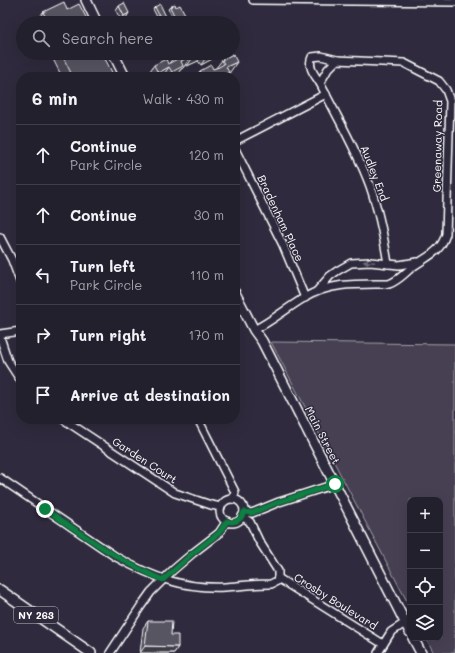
<!DOCTYPE html>
<meta charset="utf-8">
<style>
body{margin:0;font-family:Mali,sans-serif;background:#2f2d3a;color:#f1f3f6}
.controls{position:absolute;right:12px;bottom:12px;display:grid;overflow:hidden;border-radius:8px;box-shadow:0 4px 16px #0002}
.controls button{width:36px;height:36px;display:grid;place-items:center;padding:0;border:0;border-bottom:1px solid #403e4a;background:#23202e;color:#f1f3f6;font:20px sans-serif}
.stop{position:absolute;width:12px;height:12px;margin:-9px;border:3px solid #0b8043;border-radius:50%;background:#fff}
.stop.end{background:#0b8043;border-color:#fff;box-shadow:0 1px 4px #0008}
.list{margin:0;padding:0;list-style:none}
h2{display:flex;justify-content:space-between;align-items:center;height:52px;margin:0;padding:0 16px;font-size:17px}
h2 small{font-size:13px;font-weight:400;color:#a3a3aa}
.list li{display:grid;grid-template-columns:26px 1fr auto;gap:12px;align-items:center;box-sizing:border-box;height:60px;padding:0 16px;border-top:1px solid #403e4a}
.list b{display:block;font-size:15px;white-space:nowrap}
.list p{margin:0;font-size:13px;white-space:nowrap;color:#a3a3aa}
.list em{font-size:13px;font-style:normal;color:#a3a3aa}
.icon{flex:none;width:22px;height:22px;fill:none;stroke:currentColor;stroke-width:2;stroke-linecap:round;stroke-linejoin:round}
.map{position:relative;flex:none;width:455px;height:653px;overflow:hidden}
.search{position:absolute;background:#23202e;box-shadow:0 4px 16px #0002;left:16px;top:16px;width:224px;height:44px;display:flex;align-items:center;gap:10px;box-sizing:border-box;padding:0 14px;border-radius:22px;color:#a3a3aa;font-size:15px}
.panel{position:absolute;background:#23202e;box-shadow:0 4px 16px #0002;left:16px;top:72px;width:224px;height:352px;border-radius:16px}
.map>svg:first-child{display:block}
.green{fill:#464152;stroke:#a2a0a8}
.lines{fill:none;stroke-linecap:round;stroke-linejoin:round}
.minor-casing{stroke:#fff;stroke-width:10}
.major-casing{stroke:#fff;stroke-width:12}
.minor{stroke:#2f2a3d;stroke-width:7}
.major{stroke:#2f2a3d;stroke-width:9}
.wall{fill:#4d4956;stroke:#fff}
.shaded-wall{fill:#3e3c46;stroke:#fff}
.building{fill:#595564;stroke:#fff}
.oneway{fill:#6d6a77}
.route{stroke:#0b8043;stroke-width:5}
.labels{text-anchor:middle;dominant-baseline:central;stroke-width:3;stroke-linejoin:round;paint-order:stroke}
.shield{fill:#2f2a3d;stroke:#c1bfc5;stroke-width:1}
.shield-label{font-size:10px;font-weight:bold;fill:#fff}
.street-label{font-size:11px;fill:#fff;stroke:#2f2a3d}
</style>
<div class="map">
<svg width="455" height="653" viewBox="0 0 455 653">
<rect width="100%" height="100%" fill="#2f2a3d"/>
<filter id="ink" filterUnits="userSpaceOnUse"><feTurbulence type="fractalNoise" baseFrequency=".025" numOctaves="2"/><feDisplacementMap in="SourceGraphic" scale="8" xChannelSelector="R" yChannelSelector="G"/><feConvolveMatrix kernelMatrix="1 2 1 2 8 2 1 2 1" color-interpolation-filters="sRGB"/></filter>
<g filter="url(#ink)">
<polygon class="green" points="271,342 455,344 455,653 434,653 426,638 440,638 440,500 410,500 410,607"/>
<g class="lines">
<defs>
<g id="minor">
<polyline points="253,0 455,2"/>
<path d="M320,83C315,75 307,67 312,57L321,56L337,60"/>
<polyline points="235,141 326,94"/>
<polyline points="235,149 283,245 305,298"/>
<polyline points="0,237 12,260 21,284"/>
<polyline points="317,291 330,276 337,271 351,263 370,262 399,265 417,262"/>
<path d="M254,330C272,321 287,308 304,298C330,282 359,284 389,284C400,280 404,273 414,266C429,255 440,253 446,234L450,101L446,90L439,81L404,63L337,60L328,69L320,83C337,117 357,150 370,186C379,212 384,238 388,264"/>
<polyline points="0,334 21,331"/>
<polyline points="0,337 8,361 21,381"/>
<polyline points="63,419 175,493 211,505 221,507"/>
<polyline points="198,419 235,492 233,499"/>
<path d="M0,478L116,557C152,577 183,589 225,587C240,586 255,584 271,584L277,581L278,578"/>
<circle cx="232" cy="511" r="12"/>
<polyline points="244,512 252,513 279,502 335,484"/>
<polyline points="242,516 250,522 259,541 278,571 278,578"/>
<polyline points="278,578 383,644"/>
<polyline points="110,653 141,606 151,592 173,570 193,553 219,533 227,521"/>
<polyline points="378,653 391,632 405,623"/>
</g>
<g id="major">
<polyline points="86,0 97,23"/>
<polyline points="113,53 125,77"/>
<polyline points="235,293 254,330 262,341 410,632"/>
<polyline points="0,590 91,653"/>
<polyline points="413,638 421,653"/>
</g>
</defs>
<use href="#minor" class="minor-casing"/>
<use href="#major" class="major-casing"/>
<use href="#minor" class="minor"/>
<use href="#major" class="major"/>
</g>
<g class="wall">
<polygon points="119,6 126,18 121,20 116,11"/>
<polygon points="155,7 169,23 160,23 153,9"/>
<polygon points="170,7 176,7 190,23 176,23 168,9"/>
<polygon points="67,10 89,23 38,23 37,21 43,12"/>
<polygon points="50,53 102,53 102,54 114,77 62,77"/>
<polygon points="178,53 217,53 212,59 201,65 198,61 187,66 186,64 183,68 181,69 175,77 146,77 154,65 168,64 170,62 177,54"/>
<polygon points="233,54 228,75 225,77 196,77 200,71 213,69 216,68 222,60"/>
<polygon points="148,621 171,635 178,647 174,653 140,653 143,628"/>
</g>
<g class="shaded-wall">
<polygon points="129,13 126,18 121,20 124,16"/>
<polygon points="196,53 203,53 198,61 187,66"/>
<polygon points="209,53 217,53 212,59 201,65"/>
<polygon points="192,55 183,68 181,69 175,77 168,77 181,61"/>
<polygon points="237,62 228,75 225,77 218,77 226,67"/>
<polygon points="169,67 162,77 155,77 158,73"/>
<polygon points="214,73 212,77 207,77"/>
<polygon points="145,646 178,647 174,653 140,653"/>
</g>
<g class="building">
<polygon points="64,2 67,10 79,4 89,23 46,23 45,21 47,20 43,12"/>
<polygon points="124,3 129,13 124,16 119,6"/>
<polygon points="160,4 169,23 163,23 155,7"/>
<polygon points="175,4 176,7 180,5 190,23 178,23 170,7"/>
<polygon points="61,53 102,53 114,76 113,77 73,77"/>
<polygon points="178,53 191,53 192,55 181,61 183,66 172,72 169,67 158,73 154,65 166,59 168,64 179,58 177,54"/>
<polygon points="233,54 237,62 226,67 229,72 218,77 216,77 214,73 207,77 199,77 202,75 200,71 211,65 213,69 219,67 224,64 222,60"/>
<polygon points="148,621 172,621 171,635 178,635 178,647 145,646"/>
</g>
<defs><path id="oneway-solid" d="M-6-.8H1V-3.2L6.5 0L1 3.2V.8H-6Z"/></defs>
<use class="oneway" href="#oneway-solid" transform="translate(369 262) rotate(-178)"/>
</g>
<g class="lines" filter="url(#ink)">
<path class="route" d="M45,509C83,535 120,562 163,580L193,553L219,533L227,521C235,524 241,520 244,512L252,513L279,502L335,484"/>
</g>
<g class="labels">
<rect class="shield" x="14" y="607" width="44" height="16" rx="3"/>
<g class="shield-label">
<text x="36" y="615">NY 263</text>
</g>
<g class="street-label">
<text transform="translate(437 146) rotate(-89)">Greenaway Road</text>
<text transform="translate(375 173) rotate(69)">Audley End</text>
<text transform="translate(281 218) rotate(65)">Bradenham Place</text>
<text transform="translate(323 435) rotate(63)">Main Street</text>
<text transform="translate(145 460) rotate(33)">Garden Court</text>
<text transform="translate(336 601) rotate(32)">Crosby Boulevard</text>
</g>
</g>
</svg>
<div class="controls">
<button>+</button>
<button>−</button>
<button><svg class="icon" aria-label="locate" viewBox="0 0 24 24"><circle cx="12" cy="12" r="6"/><path d="M12 2v4M12 18v4M2 12h4M18 12h4"/></svg></button>
<button><svg class="icon" aria-label="layers" viewBox="0 0 24 24"><path d="M12 4l9 5-9 5-9-5zM3 14l9 5 9-5"/></svg></button>
</div>
<div class="stop" style="left:335px;top:484px"></div>
<div class="stop end" style="left:45px;top:509px"></div>
<div class="search"><svg class="icon" aria-label="search" viewBox="0 0 24 24"><circle cx="10" cy="10" r="6"/><path d="M15 15l6 6"/></svg>Search here</div>
<section class="panel">
<h2>6 min<small>Walk · 430 m</small></h2>
<ul class="list">
<li><svg class="icon" aria-label="ahead" viewBox="0 0 24 24"><path d="M12 20V5M6 11l6-6 6 6"/></svg><div><b>Continue</b><p>Park Circle</p></div><em>120 m</em></li>
<li><svg class="icon" aria-label="ahead" viewBox="0 0 24 24"><path d="M12 20V5M6 11l6-6 6 6"/></svg><div><b>Continue</b></div><em>30 m</em></li>
<li><svg class="icon" aria-label="left" viewBox="0 0 24 24"><path d="M17 20v-9H6M10 6l-5 5 5 5"/></svg><div><b>Turn left</b><p>Park Circle</p></div><em>110 m</em></li>
<li><svg class="icon" aria-label="right" viewBox="0 0 24 24"><path d="M7 20v-9h11M14 6l5 5-5 5"/></svg><div><b>Turn right</b></div><em>170 m</em></li>
<li><svg class="icon" aria-label="arrive" viewBox="0 0 24 24"><path d="M6 21V4h12l-3 4 3 4H6"/></svg><div><b>Arrive at destination</b></div></li>
</ul>
</section>
</div>
